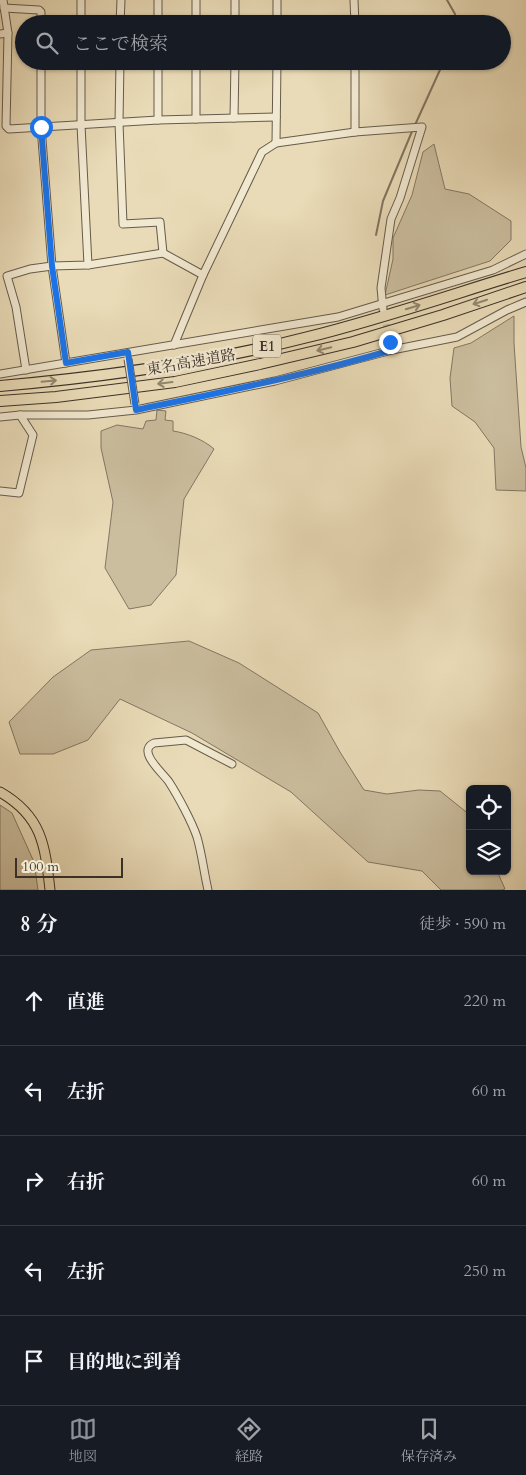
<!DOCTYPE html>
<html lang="ja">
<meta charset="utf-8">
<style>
body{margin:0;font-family:Cardo,"Noto Serif JP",serif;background:#242831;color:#f1f3f6}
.controls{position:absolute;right:15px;bottom:15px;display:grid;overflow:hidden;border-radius:8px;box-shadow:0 1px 4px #0004}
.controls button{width:45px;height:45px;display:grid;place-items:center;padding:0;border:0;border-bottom:1px solid #363941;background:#171b24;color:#f1f3f6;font:25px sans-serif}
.scale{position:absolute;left:15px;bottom:12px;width:108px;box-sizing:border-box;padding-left:5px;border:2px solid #3b3028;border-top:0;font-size:14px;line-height:18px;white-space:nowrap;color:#3b3028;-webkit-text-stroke:4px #f1e8d0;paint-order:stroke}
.stop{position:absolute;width:15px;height:15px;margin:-11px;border:4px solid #1a73e8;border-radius:50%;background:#fff}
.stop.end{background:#1a73e8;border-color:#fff;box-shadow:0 1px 5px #0008}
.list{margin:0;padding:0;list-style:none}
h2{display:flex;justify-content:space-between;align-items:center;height:65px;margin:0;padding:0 20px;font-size:21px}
h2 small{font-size:16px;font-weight:400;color:#9ea1a6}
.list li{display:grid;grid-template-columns:32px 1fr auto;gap:15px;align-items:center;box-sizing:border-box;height:90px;padding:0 20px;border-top:1px solid #363941}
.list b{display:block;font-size:19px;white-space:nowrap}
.list em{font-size:16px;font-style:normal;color:#9ea1a6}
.icon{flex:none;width:28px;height:28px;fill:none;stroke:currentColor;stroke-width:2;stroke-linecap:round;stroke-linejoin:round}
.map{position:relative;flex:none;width:526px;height:890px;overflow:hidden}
.search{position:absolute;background:#171b24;box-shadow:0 1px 4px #0004;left:15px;right:15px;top:15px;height:55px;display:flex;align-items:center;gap:12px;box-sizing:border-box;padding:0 18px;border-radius:28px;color:#9ea1a6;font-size:19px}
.sheet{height:515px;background:#171b24}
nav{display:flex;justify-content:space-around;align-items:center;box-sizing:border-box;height:70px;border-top:1px solid #363941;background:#171b24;font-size:14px;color:#9ea1a6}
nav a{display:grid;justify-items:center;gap:2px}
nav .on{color:#8c9099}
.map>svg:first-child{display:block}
.green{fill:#cbbe9f;stroke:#837764}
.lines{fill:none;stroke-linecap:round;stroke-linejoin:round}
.stream{stroke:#807460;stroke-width:2}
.minor-tunnel{stroke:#c6b99a;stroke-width:7;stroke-dasharray:7 3.5;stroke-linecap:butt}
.minor-casing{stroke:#665b4c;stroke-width:9}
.major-casing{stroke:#3b3028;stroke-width:11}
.highway-casing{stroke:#3b3028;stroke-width:12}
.minor{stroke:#f1e8d0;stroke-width:7}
.major{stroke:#e9dbb7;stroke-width:9}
.highway{stroke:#e9dbb7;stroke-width:10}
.minor-bridge-casing{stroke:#665b4c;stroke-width:9;stroke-linecap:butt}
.minor-bridge{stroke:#f1e8d0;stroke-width:7}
.oneway{stroke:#928670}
.route{stroke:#1a73e8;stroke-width:6}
.labels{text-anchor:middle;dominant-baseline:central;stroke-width:4.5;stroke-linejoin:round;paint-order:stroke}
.shield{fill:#f1e8d0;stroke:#72675a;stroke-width:1}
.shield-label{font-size:14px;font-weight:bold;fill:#3b3028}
.street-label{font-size:15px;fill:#3b3028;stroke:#f1e8d0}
</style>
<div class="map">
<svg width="526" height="890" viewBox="0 0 526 890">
<rect width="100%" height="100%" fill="#e9dbb7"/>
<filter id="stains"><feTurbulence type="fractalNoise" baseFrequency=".004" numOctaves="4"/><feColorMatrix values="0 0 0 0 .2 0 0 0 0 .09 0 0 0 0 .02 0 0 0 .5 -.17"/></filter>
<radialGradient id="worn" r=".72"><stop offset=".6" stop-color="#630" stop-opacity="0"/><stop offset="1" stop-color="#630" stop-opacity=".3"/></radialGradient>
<g class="green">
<polygon points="434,144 445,189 469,194 511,221 511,240 490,261 385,295 393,259 393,238 412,195 423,152"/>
<polygon points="514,316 514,343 521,447 526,468 526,491 496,490 494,448 475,422 452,406 450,378 454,348 471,343"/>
<path d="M157,410L166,411L165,420L173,421V431C187,433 204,440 214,449L184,499L176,575L151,605L129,609L105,568L113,502L101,448V431L117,425L143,429L146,421L156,420Z"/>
<polygon points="189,641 239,663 318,713 340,752 364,790 387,794 419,790 440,791 470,815 470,871 497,871 505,889 502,890 441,890 422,871 368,862 291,792 192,733 120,699 88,740 53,754 20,754 9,722 53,677 91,650"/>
<polygon points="0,805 12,813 34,862 38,890 0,890"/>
</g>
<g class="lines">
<g class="stream">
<polyline points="447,0 455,14 456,24"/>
<polyline points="415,125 444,61"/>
<polyline points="376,235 383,201 413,129"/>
</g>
<polyline class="minor-tunnel" points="384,314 390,342"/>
<defs>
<g id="minor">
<polyline points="3,0 8,33 6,126 9,129 158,120 276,117"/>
<polyline points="81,0 81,24"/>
<polyline points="354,0 355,24"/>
<polyline points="4,8 39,10 41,12 41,24"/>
<polyline points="120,24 121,0"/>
<polyline points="158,24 158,0"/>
<polyline points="196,24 196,0"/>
<polyline points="235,24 235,0"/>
<polyline points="277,24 277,0"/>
<polyline points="0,34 8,33"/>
<polyline points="41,61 41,127 52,266 88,265 163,253 203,275"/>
<polyline points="81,61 81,125 88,265"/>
<polyline points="120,61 119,123 123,224 160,222 163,253"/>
<polyline points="355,61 355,132"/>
<polyline points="234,118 235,61"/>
<polyline points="196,119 196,61"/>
<polyline points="158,120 158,61"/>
<polyline points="276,143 277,61"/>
<polyline points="174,345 203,275 262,152 276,143 355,132 422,127 400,198 391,219 381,288 383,309"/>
<polyline points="26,370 16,307 7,276 30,269 52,266 66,363"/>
<polyline points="0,374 338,317 493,270 526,254"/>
<polyline points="0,417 20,415 88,415 136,410 275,381 392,350 457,337 507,310 526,302"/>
<polyline points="0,491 19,493 33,435 20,415"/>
<path d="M208,890C204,873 202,854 197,837C192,822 178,796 169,782C163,773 136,751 154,743L186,740L232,764"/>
</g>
<path id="major" d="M0,792C42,816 45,845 50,890"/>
<g id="highway">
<path d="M0,386C103,377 207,363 308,337C381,319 453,294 526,272"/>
<polyline points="0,401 56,397 175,382 260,364 353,342 443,315 526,287"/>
</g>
</defs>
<use href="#minor" class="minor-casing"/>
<use href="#major" class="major-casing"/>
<use href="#highway" class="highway-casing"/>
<use href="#minor" class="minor"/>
<use href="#major" class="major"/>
<use href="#highway" class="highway"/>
<defs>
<polyline id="minor-bridge" points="128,359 135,404"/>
</defs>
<use href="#minor-bridge" class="minor-bridge-casing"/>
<use href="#minor-bridge" class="minor-bridge"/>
</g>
<defs><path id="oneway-shaft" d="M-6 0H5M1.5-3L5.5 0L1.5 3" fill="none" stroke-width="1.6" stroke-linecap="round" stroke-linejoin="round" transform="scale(1.25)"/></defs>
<g class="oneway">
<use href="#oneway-shaft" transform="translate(480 302) rotate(162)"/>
<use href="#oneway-shaft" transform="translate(413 307) rotate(-17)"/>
<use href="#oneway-shaft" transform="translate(324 349) rotate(166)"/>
<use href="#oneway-shaft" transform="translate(49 381) rotate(-5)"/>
<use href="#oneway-shaft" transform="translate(165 383) rotate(173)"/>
</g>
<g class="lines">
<path class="route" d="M41,127L52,266L66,363L128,352L136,410C222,392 308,375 392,350L390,342"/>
</g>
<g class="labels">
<rect class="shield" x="253" y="334.5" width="28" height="23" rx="4"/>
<g class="shield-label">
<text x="267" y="346">E1</text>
</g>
<g class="street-label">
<text transform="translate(191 362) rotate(-10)">東名高速道路</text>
</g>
</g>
<rect width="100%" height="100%" filter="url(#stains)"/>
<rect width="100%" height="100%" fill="url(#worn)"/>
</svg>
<div class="controls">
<button><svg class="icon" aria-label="locate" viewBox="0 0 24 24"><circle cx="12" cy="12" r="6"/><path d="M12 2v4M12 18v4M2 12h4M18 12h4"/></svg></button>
<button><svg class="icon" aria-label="layers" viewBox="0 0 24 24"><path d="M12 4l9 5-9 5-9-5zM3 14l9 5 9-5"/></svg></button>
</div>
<div class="scale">100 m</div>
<div class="stop" style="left:41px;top:127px"></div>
<div class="stop end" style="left:390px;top:342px"></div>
<div class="search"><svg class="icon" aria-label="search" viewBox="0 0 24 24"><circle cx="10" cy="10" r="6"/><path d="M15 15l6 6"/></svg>ここで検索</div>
</div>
<section class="sheet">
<h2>8 分<small>徒歩 · 590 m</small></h2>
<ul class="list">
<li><svg class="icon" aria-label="ahead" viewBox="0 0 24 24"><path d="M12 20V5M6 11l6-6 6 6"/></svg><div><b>直進</b></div><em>220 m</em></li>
<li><svg class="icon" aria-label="left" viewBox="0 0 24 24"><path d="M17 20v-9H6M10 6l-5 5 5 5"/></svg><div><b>左折</b></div><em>60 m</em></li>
<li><svg class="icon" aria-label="right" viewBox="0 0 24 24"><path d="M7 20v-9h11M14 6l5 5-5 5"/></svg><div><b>右折</b></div><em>60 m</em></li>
<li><svg class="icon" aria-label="left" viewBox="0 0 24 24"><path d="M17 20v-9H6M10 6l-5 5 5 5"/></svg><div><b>左折</b></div><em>250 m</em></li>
<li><svg class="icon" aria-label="arrive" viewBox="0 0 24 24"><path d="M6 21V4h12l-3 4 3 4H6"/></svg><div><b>目的地に到着</b></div></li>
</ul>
</section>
<nav>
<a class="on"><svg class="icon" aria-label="map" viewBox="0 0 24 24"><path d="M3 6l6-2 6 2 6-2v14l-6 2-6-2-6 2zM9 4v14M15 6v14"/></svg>地図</a>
<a><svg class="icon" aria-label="directions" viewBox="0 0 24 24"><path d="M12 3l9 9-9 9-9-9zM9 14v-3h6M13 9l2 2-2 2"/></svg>経路</a>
<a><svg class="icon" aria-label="saved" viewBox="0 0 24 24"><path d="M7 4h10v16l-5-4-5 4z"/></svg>保存済み</a>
</nav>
